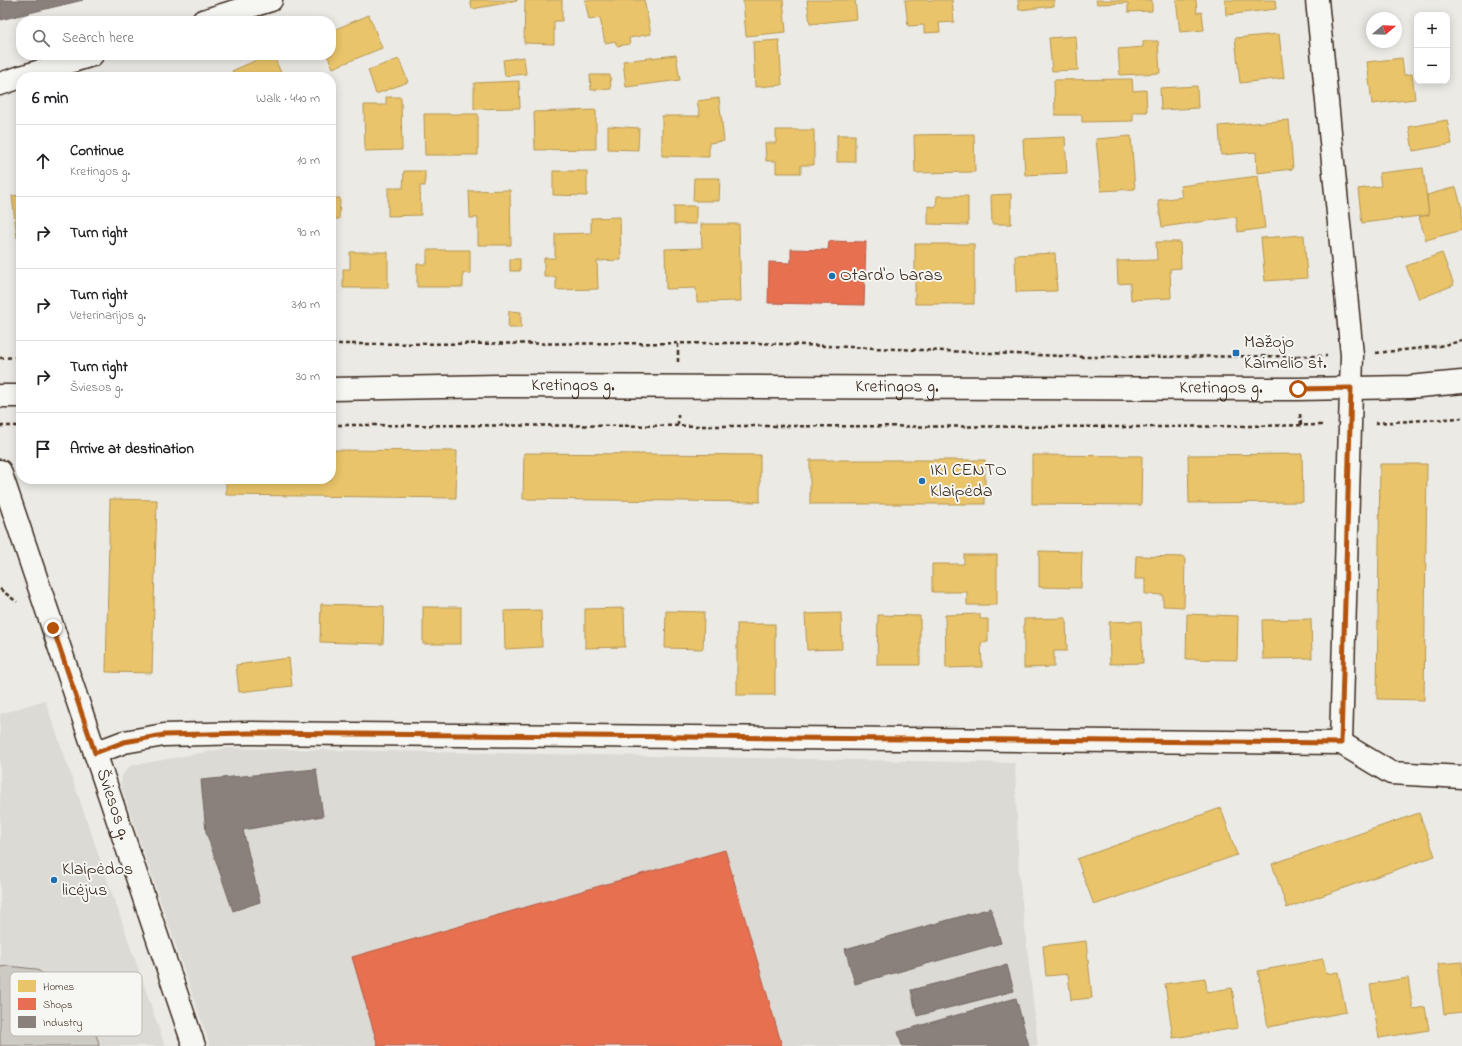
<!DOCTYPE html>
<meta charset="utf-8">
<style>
body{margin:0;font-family:"Indie Flower",sans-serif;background:#f2f2f2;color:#202124}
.controls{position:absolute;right:12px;top:12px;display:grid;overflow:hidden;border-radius:8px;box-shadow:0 2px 10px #0003}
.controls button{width:36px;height:36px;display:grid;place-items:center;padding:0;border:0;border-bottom:1px solid #e0e0e0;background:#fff;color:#202124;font:20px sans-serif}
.compass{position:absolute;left:1366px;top:12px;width:36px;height:36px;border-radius:50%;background:#fff;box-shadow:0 2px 10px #0003;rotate:71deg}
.stop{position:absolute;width:12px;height:12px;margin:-9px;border:3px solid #b45309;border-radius:50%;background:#fff}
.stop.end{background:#b45309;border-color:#fff;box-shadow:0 1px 4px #0008}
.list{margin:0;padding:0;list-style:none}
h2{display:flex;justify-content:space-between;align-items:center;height:52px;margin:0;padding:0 16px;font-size:17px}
h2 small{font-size:13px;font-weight:400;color:#757577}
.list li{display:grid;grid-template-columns:26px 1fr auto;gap:12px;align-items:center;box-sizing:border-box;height:72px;padding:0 16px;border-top:1px solid #e0e0e0}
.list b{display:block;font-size:15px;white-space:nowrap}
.list p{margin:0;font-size:13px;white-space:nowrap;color:#757577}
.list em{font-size:13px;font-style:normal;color:#757577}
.icon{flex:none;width:22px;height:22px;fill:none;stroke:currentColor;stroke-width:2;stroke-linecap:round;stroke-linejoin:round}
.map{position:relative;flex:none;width:1462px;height:1046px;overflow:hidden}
.search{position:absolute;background:#fff;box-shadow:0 2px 10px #0003;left:16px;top:16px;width:320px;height:44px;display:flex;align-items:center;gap:10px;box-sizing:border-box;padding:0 14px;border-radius:16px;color:#757577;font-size:15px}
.panel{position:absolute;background:#fff;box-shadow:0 2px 10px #0003;left:16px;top:72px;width:320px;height:412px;border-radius:16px}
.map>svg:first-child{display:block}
.built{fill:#dcdad4}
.green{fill:#cdcac4;stroke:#847a71}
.homes{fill:#e9c46a;stroke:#b59653}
.shops{fill:#e76f51;stroke:#b35a42}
.industry{fill:#8a817c;stroke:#726760}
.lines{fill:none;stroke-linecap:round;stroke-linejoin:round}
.minor-casing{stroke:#3b2a1e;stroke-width:25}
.path{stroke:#3b2a1e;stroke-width:2.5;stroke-dasharray:4 3;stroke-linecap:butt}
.minor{stroke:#f6f6f2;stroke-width:22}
.route{stroke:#b45309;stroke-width:5}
.poi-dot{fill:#1f6fb2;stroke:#f6f6f2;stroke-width:1.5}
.labels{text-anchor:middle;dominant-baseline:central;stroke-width:4;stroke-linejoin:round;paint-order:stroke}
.poi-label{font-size:18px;fill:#3b2a1e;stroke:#f6f6f2;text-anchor:start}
.street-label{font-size:18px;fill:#3b2a1e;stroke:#f6f6f2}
.key{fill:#f6f6f2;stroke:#beb9b2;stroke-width:1}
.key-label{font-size:11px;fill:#3b2a1e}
</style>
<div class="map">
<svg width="1462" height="1046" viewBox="0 0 1462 1046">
<rect width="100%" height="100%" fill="#ebeae5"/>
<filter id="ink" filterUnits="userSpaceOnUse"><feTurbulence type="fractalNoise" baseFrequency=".025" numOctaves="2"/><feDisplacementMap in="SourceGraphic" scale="8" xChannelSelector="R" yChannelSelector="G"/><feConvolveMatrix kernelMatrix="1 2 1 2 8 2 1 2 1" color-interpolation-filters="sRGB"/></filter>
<g filter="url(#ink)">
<g class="built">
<polygon points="45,700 165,1046 0,1046 0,714"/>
<polygon points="228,748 1015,763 1019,875 1038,1046 210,1046 121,786 122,775 130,766"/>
</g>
<polygon class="green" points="8,966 35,969 63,985 83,1005 98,1040 99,1046 0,1046 0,967"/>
<g class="homes">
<polygon points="470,0 517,0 517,1 472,9"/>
<polygon points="525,0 562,0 562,21 554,21 554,44 524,43"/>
<polygon points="585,0 644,0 651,34 629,38 630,44 617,46 615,41 605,43 600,18 589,20"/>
<polygon points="743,0 783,0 786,32 746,36"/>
<polygon points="807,0 855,0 857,19 810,24"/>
<polygon points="905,0 952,0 954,22 939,23 940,32 924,33 924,25 908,26"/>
<polygon points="1018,0 1054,0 1054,6 1019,10"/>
<polygon points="1096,0 1152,0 1152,11 1128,12 1128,3 1097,4"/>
<polygon points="1176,0 1196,0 1197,13 1202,12 1204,30 1180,32"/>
<polygon points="1225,0 1275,0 1276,9 1226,15"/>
<polygon points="369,15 382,48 333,68 327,55 331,55 331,31"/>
<polygon points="1279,34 1284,78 1240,83 1235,38"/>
<polygon points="1076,36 1078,70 1052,71 1049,38"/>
<polygon points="779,40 782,85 755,87 753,42"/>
<polygon points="1143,41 1158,41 1160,73 1120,75 1118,49 1143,47"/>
<polygon points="268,55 273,55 283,77 235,77 232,71"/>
<polygon points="676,55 680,80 626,87 623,61"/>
<polygon points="524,57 526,74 505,76 503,60"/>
<polygon points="1402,58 1404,75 1412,74 1415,99 1372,104 1367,62"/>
<polygon points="399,59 408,82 376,94 368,70"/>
<polygon points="590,75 610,75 611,89 591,90"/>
<polygon points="1132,79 1133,91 1146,90 1147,112 1133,112 1133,121 1082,122 1082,115 1055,115 1054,80"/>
<polygon points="519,81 520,108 474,109 474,83"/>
<polygon points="1197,86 1198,108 1161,110 1160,88"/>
<polygon points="386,97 401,97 402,150 365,151 364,105 386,105"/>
<polygon points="719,98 724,141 709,143 709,157 662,156 662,116 700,116 697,101"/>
<polygon points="596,110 596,149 535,150 534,112"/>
<polygon points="424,114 478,114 478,155 425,155"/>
<polygon points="1289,120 1293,169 1257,173 1256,152 1221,155 1219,126"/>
<polygon points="1447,120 1452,144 1413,151 1409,127"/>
<polygon points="608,126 639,128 638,150 608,149"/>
<polygon points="776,130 814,130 814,165 801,165 801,173 776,173 776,161 766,161 765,143 776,143"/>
<polygon points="974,134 975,172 915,173 914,135"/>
<rect x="837" y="135" width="18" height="27"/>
<polygon points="1131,136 1135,189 1101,191 1096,139"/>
<polygon points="1065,137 1067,173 1025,175 1023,139"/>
<polygon points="1423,168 1429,215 1362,223 1358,189 1381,186 1379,173"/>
<polygon points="404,171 425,171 425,186 420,186 421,215 388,216 388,188 403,188"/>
<polygon points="553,171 587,171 587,196 553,195"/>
<polygon points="1258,176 1265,228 1238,232 1236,217 1162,227 1158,200 1182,197 1180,186"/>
<polygon points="694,178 720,178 719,201 693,201"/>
<polygon points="1456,187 1462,209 1462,230 1426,240 1419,217 1429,215 1427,195"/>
<polygon points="510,190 511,245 478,245 478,218 470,218 469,191"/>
<polygon points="1011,194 1011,224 992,224 991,195"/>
<polygon points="21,195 21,237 17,238 12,196"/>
<polygon points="937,196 968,196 968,225 928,224 928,206 936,207"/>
<polygon points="331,198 340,198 339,219 331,219"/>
<rect x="674" y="206" width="22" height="18"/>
<polygon points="620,217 621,260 597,261 598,289 556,290 556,277 544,277 544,258 555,258 555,234 591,233 591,218"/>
<polygon points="701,224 739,224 741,301 697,302 696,288 666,289 665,249 702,248"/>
<polygon points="1304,235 1307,278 1265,281 1261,238"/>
<polygon points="1156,242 1180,242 1181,268 1170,269 1171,298 1131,300 1130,283 1118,284 1117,261 1157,260"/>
<rect x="915" y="244" width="59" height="60"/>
<polygon points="427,250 470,250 470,274 463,273 463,287 417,287 417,264 427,264"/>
<polygon points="350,252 388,252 388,288 343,288 343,269 350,269"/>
<polygon points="1055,253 1057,291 1016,292 1015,255"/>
<polygon points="1442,253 1454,285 1419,299 1406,266"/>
<rect x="510" y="259" width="10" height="12"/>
<polygon points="509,311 521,312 521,328 508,328"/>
<polygon points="331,450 457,451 456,498 226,495 226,479 331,479"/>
<polygon points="524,453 760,455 760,502 523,499"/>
<polygon points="1302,454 1303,502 1189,503 1188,455"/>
<polygon points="1032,455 1142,456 1141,505 1032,504"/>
<rect x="810" y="460" width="175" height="44"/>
<polygon points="1380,464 1427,464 1424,700 1377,699"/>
<polygon points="110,499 157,500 152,673 106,672"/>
<polygon points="1039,551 1082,552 1081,588 1039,587"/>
<polygon points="964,555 997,555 997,605 967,605 967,592 932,592 932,564 964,564"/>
<polygon points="1136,556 1185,557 1184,607 1163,606 1163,595 1145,594 1145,579 1135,579"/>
<polygon points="321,604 384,606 383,644 320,642"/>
<rect x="423" y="607" width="38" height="37"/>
<polygon points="624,608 625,647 585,648 585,609"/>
<polygon points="541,610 542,647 505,649 504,611"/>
<polygon points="666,611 704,612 703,649 665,648"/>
<polygon points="841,613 842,649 807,650 805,614"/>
<polygon points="980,614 980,619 988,619 988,642 981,643 982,667 946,668 945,615"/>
<polygon points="1187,614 1238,616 1237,660 1186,659"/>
<polygon points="878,615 920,616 920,665 877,665"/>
<polygon points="1066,618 1067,651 1054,651 1054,667 1024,668 1024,619"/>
<polygon points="1311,619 1312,658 1263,659 1262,620"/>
<polygon points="1141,621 1143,663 1110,664 1109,622"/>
<rect x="737" y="624" width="38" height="71"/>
<polygon points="289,658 292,686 239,692 236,665"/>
<polygon points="1221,808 1237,855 1094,905 1077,859"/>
<polygon points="1419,813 1435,856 1287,908 1272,864"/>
<polygon points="1086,941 1092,998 1071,1000 1068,974 1046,976 1043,946"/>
<polygon points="1323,959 1326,974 1338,972 1346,1012 1268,1027 1258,971"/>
<polygon points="1462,962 1462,1012 1444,1014 1438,964"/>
<polygon points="1205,978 1207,992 1232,988 1238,1028 1173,1038 1165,984"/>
<polygon points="1408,978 1413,1009 1425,1007 1429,1030 1379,1038 1370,984"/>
</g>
<g class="shops">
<polygon points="829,241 866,242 864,305 768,303 769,262 791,263 791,249 828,250"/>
<polygon points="725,850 782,1046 378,1046 352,957"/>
</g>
<g class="industry">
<polygon points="0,0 83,0 0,20"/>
<polygon points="316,769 323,816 243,830 260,902 233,911 206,832 201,780"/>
<polygon points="991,908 1001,943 855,984 845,949"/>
<polygon points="1007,965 1014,991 917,1016 911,990"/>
<polygon points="1016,998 1029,1046 902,1046 898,1032"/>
</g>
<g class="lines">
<defs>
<g id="minor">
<polyline points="1317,0 1352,355 1341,743"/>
<polyline points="203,21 271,0"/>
<polyline points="21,77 92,55"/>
<polyline points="0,84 21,77"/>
<path id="s1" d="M331,389L499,386L1298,389L1409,387L1462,382"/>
<polyline points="0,396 21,396"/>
<path id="s2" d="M0,471L194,1046"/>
<polyline points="95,753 124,742 164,735 248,733 1341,743 1391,773 1462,777"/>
</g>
</defs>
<use href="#minor" class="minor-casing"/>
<g class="path">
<polyline points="331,344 757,343 1084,357 1327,356"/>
<polyline points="1376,353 1439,346 1462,341"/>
<polyline points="1295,356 1296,365"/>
<polyline points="0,358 21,357"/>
<polyline points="678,362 678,344"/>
<polyline points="1300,414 1301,425"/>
<polyline points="1375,423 1462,418"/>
<polyline points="331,425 1160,427 1324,425"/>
<polyline points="678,425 678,411"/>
<polyline points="0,426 21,426"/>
<polyline points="0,589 17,602"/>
</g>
<use href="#minor" class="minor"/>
</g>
</g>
<g class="lines" filter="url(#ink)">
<polyline class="route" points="53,628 95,753 124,742 164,735 248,733 1341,743 1351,388 1298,389"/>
</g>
<g class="poi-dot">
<circle cx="832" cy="276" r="4"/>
<rect x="1232" y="349" width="8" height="8" rx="2"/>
<circle cx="922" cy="481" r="4"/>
<circle cx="54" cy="880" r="4"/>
</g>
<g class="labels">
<g class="poi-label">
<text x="840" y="276">Otard'o baras</text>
<text x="1244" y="343">Mažojo<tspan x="1244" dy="21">Kaimelio st.</tspan></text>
<text x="930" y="471">IKI CENTO<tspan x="930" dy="21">Klaipėda</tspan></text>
<text x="62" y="870">Klaipėdos<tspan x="62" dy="21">licėjus</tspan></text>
</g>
<g class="street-label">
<text stroke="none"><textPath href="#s1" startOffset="242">Kretingos g.</textPath></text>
<text stroke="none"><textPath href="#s1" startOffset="566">Kretingos g.</textPath></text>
<text stroke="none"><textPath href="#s1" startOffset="890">Kretingos g.</textPath></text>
<text stroke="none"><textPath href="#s2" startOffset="352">Šviesos g.</textPath></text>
</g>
</g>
<rect x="10" y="972" width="132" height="64" rx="6" class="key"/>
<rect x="18" y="980" width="18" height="12" fill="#e9c46a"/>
<rect x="18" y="998" width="18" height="12" fill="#e76f51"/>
<rect x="18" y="1016" width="18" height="12" fill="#8a817c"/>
<g class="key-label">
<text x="43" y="990">Homes</text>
<text x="43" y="1008">Shops</text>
<text x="43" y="1026">Industry</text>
</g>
</svg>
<div class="controls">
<button>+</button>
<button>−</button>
</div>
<svg class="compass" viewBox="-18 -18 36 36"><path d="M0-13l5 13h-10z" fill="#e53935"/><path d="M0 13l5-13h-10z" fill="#757577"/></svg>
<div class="stop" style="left:1298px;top:389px"></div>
<div class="stop end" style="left:53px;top:628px"></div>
<div class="search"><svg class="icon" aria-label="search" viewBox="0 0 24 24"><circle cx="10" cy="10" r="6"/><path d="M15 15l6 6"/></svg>Search here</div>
<section class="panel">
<h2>6 min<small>Walk · 440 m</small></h2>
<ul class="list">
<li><svg class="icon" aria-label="ahead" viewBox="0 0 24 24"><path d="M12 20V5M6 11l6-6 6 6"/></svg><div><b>Continue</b><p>Kretingos g.</p></div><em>10 m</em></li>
<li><svg class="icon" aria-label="right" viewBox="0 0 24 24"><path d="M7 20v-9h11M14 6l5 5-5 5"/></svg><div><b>Turn right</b></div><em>90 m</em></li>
<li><svg class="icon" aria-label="right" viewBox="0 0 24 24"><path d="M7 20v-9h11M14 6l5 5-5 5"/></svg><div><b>Turn right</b><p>Veterinarijos g.</p></div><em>310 m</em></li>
<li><svg class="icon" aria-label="right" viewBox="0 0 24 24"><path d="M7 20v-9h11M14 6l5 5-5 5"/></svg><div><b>Turn right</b><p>Šviesos g.</p></div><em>30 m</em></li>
<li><svg class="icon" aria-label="arrive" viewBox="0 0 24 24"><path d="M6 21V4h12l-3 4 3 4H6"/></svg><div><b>Arrive at destination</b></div></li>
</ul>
</section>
</div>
